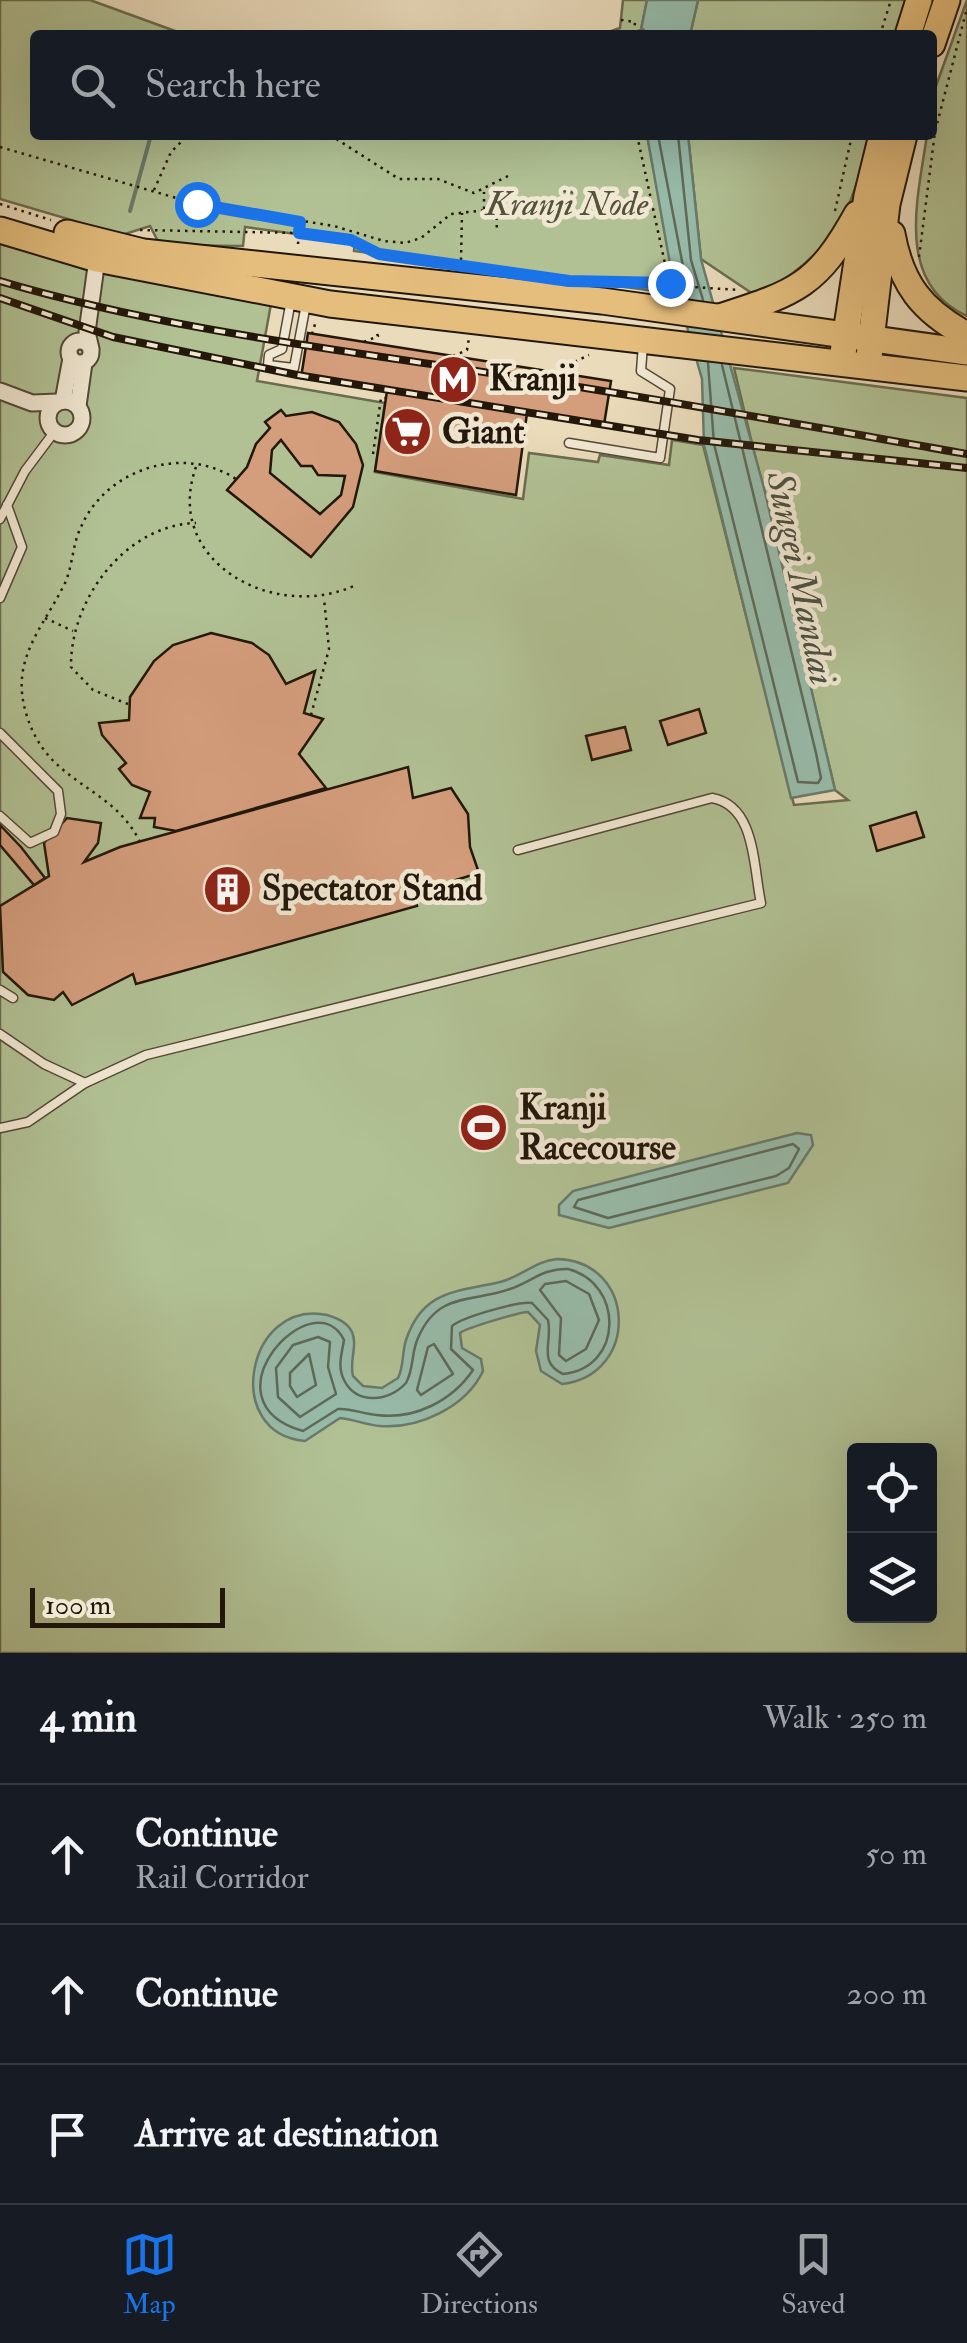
<!DOCTYPE html>
<meta charset="utf-8">
<style>
body{margin:0;font-family:"IM FELL Double Pica",serif;background:#242831;color:#f1f3f6}
.controls{position:absolute;right:30px;bottom:30px;display:grid;overflow:hidden;border-radius:10px;box-shadow:0 10px 40px #0002}
.controls button{width:90px;height:90px;display:grid;place-items:center;padding:0;border:0;border-bottom:2px solid #363941;background:#171b24;color:#f1f3f6;font:50px sans-serif}
.scale{position:absolute;left:30px;bottom:25px;width:195px;box-sizing:border-box;padding-left:10px;border:5px solid #22170a;border-top:0;font-size:28px;line-height:35px;white-space:nowrap;color:#22170a;-webkit-text-stroke:8px #f1e8d3;paint-order:stroke}
.stop{position:absolute;width:30px;height:30px;margin:-22px;border:8px solid #1a73e8;border-radius:50%;background:#fff}
.stop.end{background:#1a73e8;border-color:#fff;box-shadow:0 2px 10px #0008}
.list{margin:0;padding:0;list-style:none}
h2{display:flex;justify-content:space-between;align-items:center;height:130px;margin:0;padding:0 40px;font-size:42px}
h2 small{font-size:32px;font-weight:400;color:#9ea1a6}
.list li{display:grid;grid-template-columns:65px 1fr auto;gap:30px;align-items:center;box-sizing:border-box;height:140px;padding:0 40px;border-top:2px solid #363941}
.list b{display:block;font-size:38px;white-space:nowrap}
.list p{margin:0;font-size:32px;white-space:nowrap;color:#9ea1a6}
.list em{font-size:32px;font-style:normal;color:#9ea1a6}
.icon{flex:none;width:55px;height:55px;fill:none;stroke:currentColor;stroke-width:2;stroke-linecap:round;stroke-linejoin:round}
.map{position:relative;flex:none;width:967px;height:1653px;overflow:hidden}
.search{position:absolute;background:#171b24;box-shadow:0 10px 40px #0002;left:30px;right:30px;top:30px;height:110px;display:flex;align-items:center;gap:25px;box-sizing:border-box;padding:0 35px;border-radius:10px;color:#9ea1a6;font-size:38px}
.sheet{height:550px;background:#171b24}
nav{display:flex;justify-content:space-around;align-items:center;box-sizing:border-box;height:140px;border-top:2px solid #363941;background:#171b24;font-size:28px;color:#9ea1a6}
nav a{display:grid;justify-items:center;gap:5px}
nav .on{color:#1a73e8}
.map>svg:first-child{display:block}
.green{fill:#b1c194;stroke:#6a6c4f;stroke-width:2.5;fill-rule:evenodd}
.water{fill:#98bcab;stroke:#697a6b;stroke-width:2.5}
.lines{fill:none;stroke-linecap:round;stroke-linejoin:round}
.shore{stroke:#5d6a5a;stroke-width:2.5}
.stream{stroke:#697a6b;stroke-width:4}
.building{fill:#d49d7c;stroke:#22170a;stroke-width:2.5;fill-rule:evenodd}
.lane-casing{stroke:#544836;stroke-width:11}
.street-casing{stroke:#544836;stroke-width:19}
.primary-casing{stroke:#22170a;stroke-width:29}
.path{stroke:#22170a;stroke-width:2.5;stroke-dasharray:2.5 5;stroke-linecap:butt}
.lane{stroke:#f1e8d3;stroke-width:8}
.street{stroke:#f1e8d3;stroke-width:15}
.primary{stroke:#e5be7e;stroke-width:25}
.rail-casing{stroke:#22170a;stroke-width:8}
.rail{stroke:#f1e8d3;stroke-width:4;stroke-dasharray:11;stroke-linecap:butt}
.route{stroke:#1a73e8;stroke-width:12}
.labels{text-anchor:middle;dominant-baseline:central;stroke-width:9;stroke-linejoin:round;paint-order:stroke}
.park-label{font-size:35px;font-style:italic;fill:#54523a;stroke:#f1e8d3}
.poi-label{font-size:35px;font-weight:bold;fill:#22170a;stroke:#f1e8d3;text-anchor:start}
.water-label{font-size:38px;font-style:italic;fill:#4b5142;stroke:#f1e8d3}
</style>
<div class="map">
<svg width="967" height="1653" viewBox="0 0 967 1653">
<rect width="100%" height="100%" fill="#eadbbb"/>
<filter id="stains"><feTurbulence type="fractalNoise" baseFrequency=".002" numOctaves="4"/><feColorMatrix values="0 0 0 0 .2 0 0 0 0 .09 0 0 0 0 .02 0 0 0 .5 -.17"/></filter>
<radialGradient id="worn" r=".72"><stop offset=".6" stop-color="#630" stop-opacity="0"/><stop offset="1" stop-color="#630" stop-opacity=".3"/></radialGradient>
<g class="green">
<polygon points="0,0 90,0 186,35 35,35 35,135 647,135 678,294 354,251 355,242 245,227 243,246 160,245 150,226 122,235 0,199"/>
<polygon points="623,0 647,0 640,35 600,35 620,28"/>
<polygon points="698,0 908,0 895,35 690,35"/>
<path d="M967,0V316C894,283 918,198 927,135H932V97Z"/>
<path d="M688,135H869C853,215 830,257 756,296L701,259Z"/>
<path d="M0,237L271,304L257,381L385,403L375,472L523,499L529,453L598,462L600,455L669,465L672,440L703,445L794,805L848,800L835,790L734,368L967,398V1653H0ZM854,1450H930V1616H854Z"/>
</g>
<g class="water">
<polygon points="647,0 698,0 690,35 640,35"/>
<polygon points="647,135 688,135 701,259 764,488 835,790 791,798 704,445 702,379 672,275"/>
<polygon points="797,1133 811,1135 813,1145 788,1183 609,1228 559,1215 559,1205 573,1191"/>
<path d="M557,1259C637,1261 640,1375 562,1384L541,1371L536,1351L540,1325L528,1312C520,1312 466,1328 460,1333L462,1348L481,1359L483,1371C466,1407 419,1429 380,1426C366,1425 353,1419 340,1418L305,1441C221,1434 247,1298 327,1315C337,1318 347,1322 352,1332C358,1345 349,1361 353,1376L363,1386L382,1388L398,1378C404,1366 402,1352 406,1340C423,1289 458,1292 500,1282C521,1277 535,1261 557,1259Z"/>
</g>
<g class="lines">
<g class="shore">
<polyline points="658,135 689,298"/>
<polyline points="678,135 691,260 703,300"/>
<polyline points="708,363 714,444 798,782 818,783 821,778 816,753 722,365"/>
<polygon points="793,1144 799,1149 789,1168 776,1176 608,1218 574,1207 578,1200"/>
<path d="M568,1269C624,1283 624,1368 563,1374C537,1362 553,1342 548,1320L532,1303C518,1301 463,1317 452,1326L451,1349L473,1370C452,1401 414,1420 377,1415C363,1414 351,1408 338,1409L303,1431C199,1401 314,1278 344,1340C342,1353 337,1366 344,1380C357,1406 390,1401 406,1383C414,1369 411,1353 418,1338C438,1291 472,1303 510,1289C531,1282 543,1268 568,1269Z"/>
<polygon points="566,1281 589,1294 599,1320 586,1349 566,1361 559,1355 561,1318 540,1290 545,1284"/>
<polygon points="318,1337 330,1342 328,1367 336,1394 300,1417 278,1397 276,1368 293,1345"/>
<polygon points="434,1344 453,1374 421,1395 417,1390 428,1347"/>
<polygon points="309,1354 316,1385 297,1397 290,1386 290,1373"/>
</g>
<g class="stream">
<polyline points="629,35 643,30"/>
<polyline points="130,211 151,135"/>
</g>
</g>
<g class="building">
<polygon points="308,333 611,381 604,425 301,378"/>
<polygon points="387,391 527,413 516,495 375,471"/>
<path d="M281,410L286,416L312,412L339,422L356,444L363,465L353,507L311,557L227,490L247,467L256,444L270,428L265,422ZM281,440L301,466H312L318,475L345,476L341,495L320,514L270,473L272,450Z"/>
<polygon points="211,633 252,643 269,655 286,684 315,671 304,713 323,719 299,754 326,788 176,831 154,827 155,818 140,818 150,792 132,785 119,769 126,763 102,735 99,723 129,720 130,697 154,661 173,645"/>
<polygon points="699,709 706,733 668,745 660,721"/>
<polygon points="625,727 631,750 592,760 586,736"/>
<polygon points="408,767 413,798 451,788 468,814 470,847 479,873 413,893 417,906 136,984 133,974 72,1005 63,992 54,1000 28,995 3,972 0,906 49,876 44,843 67,818 101,823 98,843 84,862 120,847"/>
<polygon points="916,812 924,837 877,851 870,826"/>
<polygon points="0,825 21,847 45,878 34,885 0,845"/>
</g>
<g class="lines">
<defs>
<g id="lane">
<polyline points="291,300 282,349 269,355 268,365 294,368 306,304"/>
<polyline points="569,443 660,458 670,389 641,371 643,344"/>
<polyline points="0,519 25,471 55,431"/>
<polyline points="0,598 22,547 7,505"/>
<polyline points="0,733 58,791 61,814 54,832 30,843 0,816"/>
<polyline points="0,990 13,998"/>
<polyline points="0,1034 44,1064 85,1083"/>
<path d="M0,1128L28,1122L85,1083L146,1055L761,903C753,866 756,806 712,798L518,850"/>
</g>
<g id="street">
<circle cx="80" cy="352" r="11"/>
<polyline points="91,349 87,332 97,259"/>
<polyline points="0,391 32,403 58,402"/>
<polyline points="63,401 71,358"/>
<circle cx="65" cy="418" r="17"/>
<polyline points="78,406 84,363"/>
</g>
<g id="primary">
<polyline points="908,35 919,0"/>
<polyline points="932,44 947,0"/>
<polyline points="0,230 97,259 330,304 967,378"/>
<polyline points="67,233 143,252 602,301 967,352"/>
<path d="M892,234C901,284 922,311 967,335"/>
<path d="M720,317C797,292 817,286 857,214"/>
<polyline points="843,353 867,196 882,135"/>
<polyline points="869,357 887,204 904,135"/>
</g>
</defs>
<use href="#lane" class="lane-casing"/>
<use href="#street" class="street-casing"/>
<use href="#primary" class="primary-casing"/>
<g class="path">
<polyline points="621,20 635,22 634,35"/>
<polyline points="880,35 891,0"/>
<polyline points="330,135 399,179 438,179 474,193 508,176"/>
<polyline points="637,135 669,282"/>
<polyline points="0,147 197,204 334,226 384,241 405,243 421,238 451,214 504,208"/>
<polyline points="154,190 171,152 188,135"/>
<polyline points="0,204 51,220"/>
<polyline points="484,209 484,192"/>
<polyline points="496,210 497,231"/>
<polyline points="835,211 852,135"/>
<polyline points="140,230 299,233 351,240 379,253 506,271"/>
<polyline points="298,244 300,223"/>
<polyline points="919,257 935,132 967,8"/>
<polyline points="461,260 462,213"/>
<polyline points="598,281 739,290"/>
<polyline points="312,334 316,321"/>
<polyline points="364,342 378,336 375,330"/>
<polyline points="453,356 467,350 469,338"/>
<polyline points="568,365 589,355"/>
<polyline points="373,454 381,398 386,398"/>
<path d="M196,467C162,561 274,623 356,585"/>
<polyline points="45,618 73,631"/>
<path d="M128,704L93,690L71,667C70,600 125,525 196,523"/>
<polyline points="311,715 329,649 324,598"/>
<path d="M140,842C111,783 47,786 26,713C10,660 42,629 64,585C73,567 72,545 81,527C106,469 183,444 236,479"/>
</g>
<use href="#lane" class="lane"/>
<use href="#street" class="street"/>
<use href="#primary" class="primary"/>
<defs>
<g id="rail">
<path d="M0,281C159,328 327,348 490,373C649,397 808,426 967,454"/>
<polyline points="0,298 113,337 297,375 698,440 967,468"/>
</g>
</defs>
<use href="#rail" class="rail-casing"/>
<use href="#rail" class="rail"/>
</g>
<g class="lines">
<polyline class="route" points="197,204 300,222 299,233 351,240 379,254 569,281 670,283"/>
</g>
<defs>
<symbol id="metro-disc" viewBox="-11 -11 22 22"><circle r="9.5" fill="#8f2418" stroke="#f1e8d3"/><path d="M-5.5 5V-5H-3L0 0L3-5H5.5V5H3V-.5L0 4L-3-.5V5Z" fill="#fff"/></symbol>
<symbol id="supermarket-disc" viewBox="-11 -11 22 22"><circle r="9.5" fill="#8f2418" stroke="#f1e8d3"/><path d="M-6-5.5h2.5l.6 2H6L4.5 2H-2.5L-4.4-4H-6ZM-1.5 3.2a1.3 1.3 0 1 0 .1 0ZM3 3.2a1.3 1.3 0 1 0 .1 0Z" fill="#fff"/></symbol>
<symbol id="building-disc" viewBox="-11 -11 22 22"><circle r="9.5" fill="#8f2418" stroke="#f1e8d3"/><path d="M-4-6H4V6H1V3H-1V6H-4ZM-2.5-4.3h1.7v1.8h-1.7ZM.8-4.3h1.7v1.8H.8ZM-2.5-1h1.7V.8h-1.7ZM.8-1h1.7V.8H.8Z" fill="#fff"/></symbol>
<symbol id="stadium-disc" viewBox="-11 -11 22 22"><circle r="9.5" fill="#8f2418" stroke="#f1e8d3"/><path d="M0-5a6.5 5 0 1 0 0 10a6.5 5 0 1 0 0-10ZM-3.5-1.8h7v3.6h-7Z" fill="#fff"/></symbol>
</defs>
<g fill-rule="evenodd">
<use href="#metro-disc" x="426" y="352" width="55" height="55"/>
<use href="#supermarket-disc" x="380" y="404" width="55" height="55"/>
<use href="#building-disc" x="200" y="862" width="55" height="55"/>
<use href="#stadium-disc" x="456" y="1100" width="55" height="55"/>
</g>
<g class="labels">
<g class="park-label">
<text x="567" y="204">Kranji Node</text>
</g>
<g class="poi-label">
<text x="489" y="379">Kranji</text>
<text x="442" y="432">Giant</text>
<text x="262" y="889">Spectator Stand</text>
<text x="519" y="1108">Kranji<tspan x="519" dy="40">Racecourse</tspan></text>
</g>
<g class="water-label">
<text transform="translate(801 578) rotate(78)">Sungei Mandai</text>
</g>
</g>
<rect width="100%" height="100%" filter="url(#stains)"/>
<rect width="100%" height="100%" fill="url(#worn)"/>
</svg>
<div class="controls">
<button><svg class="icon" aria-label="locate" viewBox="0 0 24 24"><circle cx="12" cy="12" r="6"/><path d="M12 2v4M12 18v4M2 12h4M18 12h4"/></svg></button>
<button><svg class="icon" aria-label="layers" viewBox="0 0 24 24"><path d="M12 4l9 5-9 5-9-5zM3 14l9 5 9-5"/></svg></button>
</div>
<div class="scale">100 m</div>
<div class="stop" style="left:197px;top:204px"></div>
<div class="stop end" style="left:670px;top:283px"></div>
<div class="search"><svg class="icon" aria-label="search" viewBox="0 0 24 24"><circle cx="10" cy="10" r="6"/><path d="M15 15l6 6"/></svg>Search here</div>
</div>
<section class="sheet">
<h2>4 min<small>Walk · 250 m</small></h2>
<ul class="list">
<li><svg class="icon" aria-label="ahead" viewBox="0 0 24 24"><path d="M12 20V5M6 11l6-6 6 6"/></svg><div><b>Continue</b><p>Rail Corridor</p></div><em>50 m</em></li>
<li><svg class="icon" aria-label="ahead" viewBox="0 0 24 24"><path d="M12 20V5M6 11l6-6 6 6"/></svg><div><b>Continue</b></div><em>200 m</em></li>
<li><svg class="icon" aria-label="arrive" viewBox="0 0 24 24"><path d="M6 21V4h12l-3 4 3 4H6"/></svg><div><b>Arrive at destination</b></div></li>
</ul>
</section>
<nav>
<a class="on"><svg class="icon" aria-label="map" viewBox="0 0 24 24"><path d="M3 6l6-2 6 2 6-2v14l-6 2-6-2-6 2zM9 4v14M15 6v14"/></svg>Map</a>
<a><svg class="icon" aria-label="directions" viewBox="0 0 24 24"><path d="M12 3l9 9-9 9-9-9zM9 14v-3h6M13 9l2 2-2 2"/></svg>Directions</a>
<a><svg class="icon" aria-label="saved" viewBox="0 0 24 24"><path d="M7 4h10v16l-5-4-5 4z"/></svg>Saved</a>
</nav>
